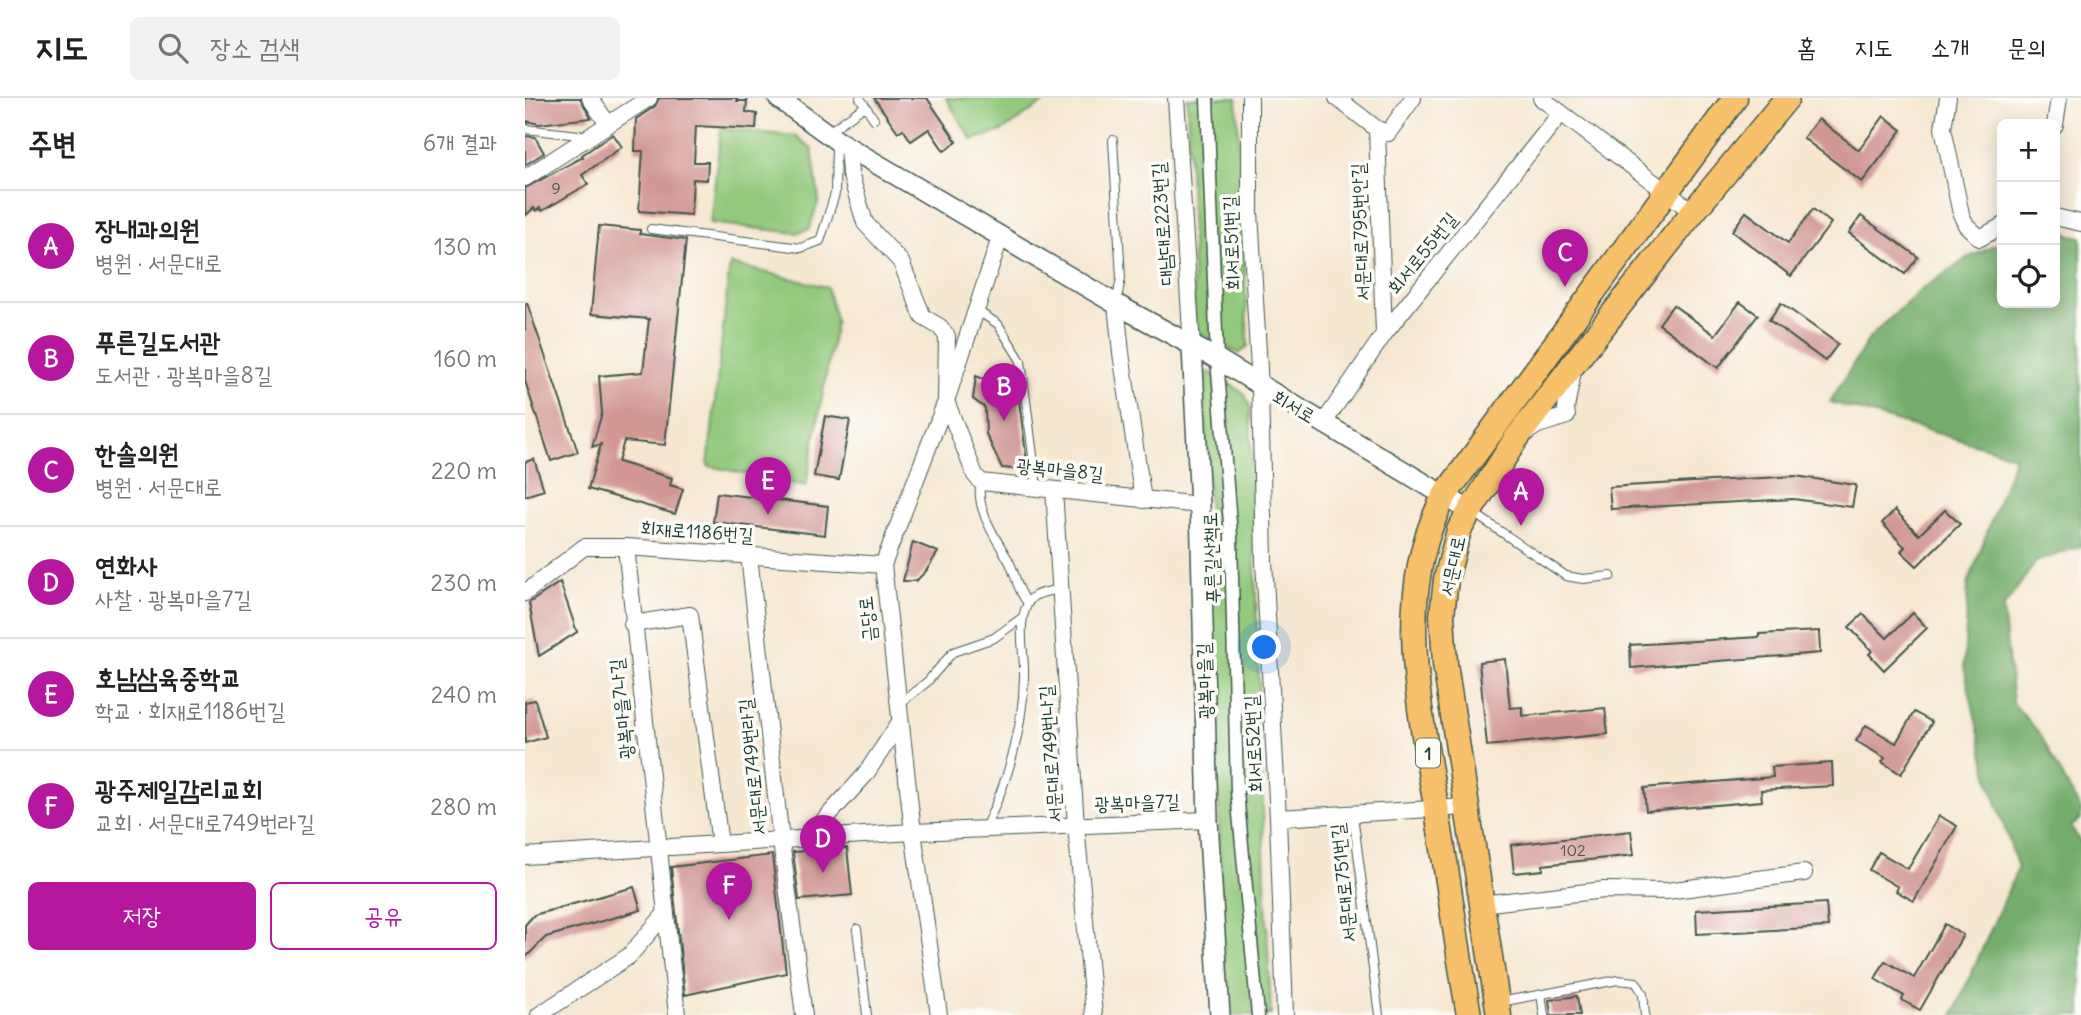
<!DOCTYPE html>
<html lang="ko">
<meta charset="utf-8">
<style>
body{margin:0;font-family:Delius,"Poor Story",sans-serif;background:#f2f2f2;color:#222}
.controls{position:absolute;right:21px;top:21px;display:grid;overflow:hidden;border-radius:10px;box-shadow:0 4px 18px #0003}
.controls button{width:63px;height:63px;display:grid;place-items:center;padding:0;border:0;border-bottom:2px solid #e0e0e0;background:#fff;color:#222;font:35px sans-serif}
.you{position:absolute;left:740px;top:550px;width:24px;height:24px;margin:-18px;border:5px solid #fff;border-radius:50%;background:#1a73e8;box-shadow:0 0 0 10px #1a73e833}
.badge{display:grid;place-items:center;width:46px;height:46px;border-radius:50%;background:#b5179e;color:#fff;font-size:23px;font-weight:700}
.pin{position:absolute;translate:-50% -58px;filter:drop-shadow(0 2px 4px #0008)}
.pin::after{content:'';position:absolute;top:37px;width:24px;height:21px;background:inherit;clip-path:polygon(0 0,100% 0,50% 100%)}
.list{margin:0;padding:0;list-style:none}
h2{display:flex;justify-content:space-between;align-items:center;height:91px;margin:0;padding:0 28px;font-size:30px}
h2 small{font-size:23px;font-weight:400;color:#767676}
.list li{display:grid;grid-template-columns:46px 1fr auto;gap:21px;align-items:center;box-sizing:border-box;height:112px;padding:0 28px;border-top:2px solid #e0e0e0}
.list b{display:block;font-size:26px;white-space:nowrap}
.list p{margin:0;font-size:23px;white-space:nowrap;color:#767676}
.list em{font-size:23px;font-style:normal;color:#767676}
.actions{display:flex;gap:14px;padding:21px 28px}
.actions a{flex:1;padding:16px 0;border:2px solid #b5179e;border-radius:10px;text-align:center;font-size:24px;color:#b5179e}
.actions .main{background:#b5179e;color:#fff}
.icon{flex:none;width:38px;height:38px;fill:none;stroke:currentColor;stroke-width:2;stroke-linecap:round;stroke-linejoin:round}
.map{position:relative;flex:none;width:1556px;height:917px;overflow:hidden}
header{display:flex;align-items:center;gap:42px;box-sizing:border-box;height:98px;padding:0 35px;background:#fff;border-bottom:2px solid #e0e0e0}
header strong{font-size:33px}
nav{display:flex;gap:38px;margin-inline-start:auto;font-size:24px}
.search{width:490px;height:63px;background:#f2f2f2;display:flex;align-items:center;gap:18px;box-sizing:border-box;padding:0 24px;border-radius:10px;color:#767676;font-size:26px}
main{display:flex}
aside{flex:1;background:#fff}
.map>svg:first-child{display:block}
.green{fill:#92c97c;stroke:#588358;stroke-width:2}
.forest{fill:#75ad6c;stroke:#4a7550;stroke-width:2}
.building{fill:#d29795}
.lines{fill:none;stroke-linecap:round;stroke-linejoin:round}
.service-casing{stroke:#3f564c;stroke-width:10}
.pedestrian-casing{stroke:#3f564c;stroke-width:15}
.minor-casing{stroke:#3f564c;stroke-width:18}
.tertiary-casing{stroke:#3f564c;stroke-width:22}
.primary-casing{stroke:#3f564c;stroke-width:27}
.service{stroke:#fff;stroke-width:8}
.pedestrian{stroke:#fff;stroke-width:12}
.minor{stroke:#fff;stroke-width:16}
.tertiary{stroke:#fff;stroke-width:19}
.primary{stroke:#f7c06b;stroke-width:24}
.labels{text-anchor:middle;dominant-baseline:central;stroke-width:7;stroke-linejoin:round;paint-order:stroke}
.number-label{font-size:16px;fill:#4c544c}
.shield{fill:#fdfcf7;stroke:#62766e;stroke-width:2}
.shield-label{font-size:18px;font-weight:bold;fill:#1f3d34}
.street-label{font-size:19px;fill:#1f3d34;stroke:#fdfcf7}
</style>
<header>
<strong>지도</strong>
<div class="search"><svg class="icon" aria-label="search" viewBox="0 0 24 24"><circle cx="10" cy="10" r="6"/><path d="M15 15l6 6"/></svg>장소 검색</div>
<nav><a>홈</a><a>지도</a><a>소개</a><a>문의</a></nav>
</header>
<main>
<aside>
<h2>주변<small>6개 결과</small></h2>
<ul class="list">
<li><span class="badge">A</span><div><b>장내과의원</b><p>병원 · 서문대로</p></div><em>130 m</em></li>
<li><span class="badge">B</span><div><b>푸른길도서관</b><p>도서관 · 광복마을8길</p></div><em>160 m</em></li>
<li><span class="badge">C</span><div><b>한솔의원</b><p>병원 · 서문대로</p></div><em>220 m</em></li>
<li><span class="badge">D</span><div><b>연화사</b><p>사찰 · 광복마을7길</p></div><em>230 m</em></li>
<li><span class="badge">E</span><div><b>호남삼육중학교</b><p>학교 · 회재로1186번길</p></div><em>240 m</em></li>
<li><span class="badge">F</span><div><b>광주제일감리교회</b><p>교회 · 서문대로749번라길</p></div><em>280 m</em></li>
</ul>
<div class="actions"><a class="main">저장</a><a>공유</a></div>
</aside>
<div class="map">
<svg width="1556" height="917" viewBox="0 0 1556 917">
<rect width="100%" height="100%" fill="#fdfcf7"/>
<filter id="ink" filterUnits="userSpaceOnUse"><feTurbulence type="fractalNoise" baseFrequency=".0143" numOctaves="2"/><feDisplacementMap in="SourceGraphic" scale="14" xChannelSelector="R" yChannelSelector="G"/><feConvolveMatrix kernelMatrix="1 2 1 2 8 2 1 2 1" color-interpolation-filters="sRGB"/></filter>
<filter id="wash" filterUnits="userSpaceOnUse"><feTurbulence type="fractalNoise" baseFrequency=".00686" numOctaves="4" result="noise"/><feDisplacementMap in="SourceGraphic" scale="28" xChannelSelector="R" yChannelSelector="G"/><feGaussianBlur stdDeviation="1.57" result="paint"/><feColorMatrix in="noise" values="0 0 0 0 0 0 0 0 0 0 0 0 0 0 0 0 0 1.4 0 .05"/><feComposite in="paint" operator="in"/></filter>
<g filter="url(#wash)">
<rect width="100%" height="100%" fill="#f6e7d1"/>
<g class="green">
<polygon points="421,0 525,0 477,33 447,42"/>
<polygon points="662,0 712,0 723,248 714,256 670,232"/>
<polygon points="196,31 271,38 287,51 294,102 284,131 271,135 185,125"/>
<polygon points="205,166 302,189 311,223 281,388 183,368"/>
<polygon points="684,274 719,295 725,308 740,780 746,917 701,917 679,277"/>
</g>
<polygon class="forest" points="1530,133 1556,139 1556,448 1511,464 1478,510 1488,605 1515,636 1556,712 1556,721 1546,729 1556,745 1556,917 1428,917 1493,770 1465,686 1439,569 1443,486 1490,358 1305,304 1345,239 1397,191 1444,159 1477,144 1477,205 1530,205"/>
<g id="blocks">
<g class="building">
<polygon points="0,0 55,0 66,20 14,26 2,23 3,25 0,24"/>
<polygon points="134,0 212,0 212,3 222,3 221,14 232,16 231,31 171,28 169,64 183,64 182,82 168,81 166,117 114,113 118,53 110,53 111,21 130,8"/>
<polygon points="349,0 402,0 432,44 419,53 404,31 386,43 378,31 373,34"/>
<polygon points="1359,18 1377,32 1337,84 1278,40 1293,21 1334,52"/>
<polygon points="88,36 97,49 57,77 63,86 17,113 15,110 11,113 9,110 0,118 0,90 58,59 57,57"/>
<polygon points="0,38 10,39 19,55 0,67"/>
<polygon points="1288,111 1306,125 1266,178 1207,133 1221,114 1263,145"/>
<polygon points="1336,118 1393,159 1380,176 1324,135"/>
<polygon points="74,128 115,132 115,136 161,142 140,347 99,343 93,364 147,380 145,387 158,391 150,416 63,391 76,346 67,349 77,315 74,278 118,274 124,221 66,216"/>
<polygon points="1215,204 1233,217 1193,270 1134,226 1148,207 1190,237"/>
<polygon points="2,205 53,354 26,363 0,283 0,206"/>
<polygon points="1256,205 1313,246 1300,263 1244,222"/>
<polygon points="451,278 493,295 503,372 477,370 461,336 460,310 448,301"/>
<polygon points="300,318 325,322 314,382 289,378"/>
<polygon points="9,361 19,392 0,398 0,364"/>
<polygon points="1270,378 1331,387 1327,409 1268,401 1086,411 1084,389"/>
<polygon points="192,395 303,408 300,437 188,424"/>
<polygon points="1370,412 1394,437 1420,412 1435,426 1392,468 1376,453 1380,449 1357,425"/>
<polygon points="388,444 413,454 401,473 391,483 378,483"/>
<polygon points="35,484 52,534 14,558 4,505"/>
<polygon points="1388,515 1402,530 1359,572 1344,556 1347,553 1324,529 1338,516 1362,540"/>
<polygon points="1294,533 1295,555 1106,570 1105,547 1234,539 1234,536"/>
<polygon points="980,561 985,610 997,609 997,618 1080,610 1083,636 962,648 954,564"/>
<polygon points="10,602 21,639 0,645 0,604"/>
<polygon points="1389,614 1407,624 1376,676 1357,664 1360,660 1331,643 1341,627 1371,645"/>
<polygon points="1307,665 1308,688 1236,692 1237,703 1121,713 1119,690 1248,679 1247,669"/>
<polygon points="1414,718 1432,728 1389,803 1371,793 1373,789 1344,772 1354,754 1383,771"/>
<polygon points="1106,733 1109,757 1018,767 1018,772 989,775 986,747"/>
<polygon points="322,750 327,797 274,802 268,754"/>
<polygon points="247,757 261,875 160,897 146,769"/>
<polygon points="109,789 116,812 21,839 0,860 0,827 9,817"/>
<polygon points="1301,805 1303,829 1172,836 1171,812"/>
<polygon points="1420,826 1438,837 1395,912 1377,902 1379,898 1350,881 1360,863 1389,880"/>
<polygon points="1052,898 1055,917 1026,917 1024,902"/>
</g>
</g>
</g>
<g filter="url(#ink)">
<use href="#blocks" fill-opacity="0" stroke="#3f564c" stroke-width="2"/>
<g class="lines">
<defs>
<g id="service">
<polyline points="335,0 349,21"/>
<polyline points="0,31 63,38"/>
<polyline points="302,35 340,8"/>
<polyline points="588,42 596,180 591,206"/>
<polyline points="126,131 276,150 295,143 310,96 311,45"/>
<polyline points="451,212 473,226 496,263 512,389"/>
<path d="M456,384C449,410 472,442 484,463C491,477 492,492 502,504"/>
<polyline points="947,414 1041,478 1058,481 1086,478"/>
<path d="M373,607L402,584L428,554L469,540L498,519C504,494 512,496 536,491"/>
<polyline points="828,717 854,917"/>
<path d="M460,730C483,683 498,632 499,579C500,559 494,539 498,519"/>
<polyline points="332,831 342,917"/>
<polyline points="1016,896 1019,917"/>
<polyline points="975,904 1093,882 1111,884 1118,896 1120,917"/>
</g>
<polyline id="pedestrian" points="682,0 692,261 706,438 712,694 733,917"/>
<g id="minor">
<polyline points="65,0 83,26"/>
<polyline points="651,0 667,249"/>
<polyline points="725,0 725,114 735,289 739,462 753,720 760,917"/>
<polyline points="812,0 852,31 859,236"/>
<polyline points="1016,0 1168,114"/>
<polyline points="1423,0 1418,30 1436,116 1441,127 1455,140 1477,128"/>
<polyline points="1530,27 1534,0"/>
<polyline points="852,31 863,35 888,0"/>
<polyline points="323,49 325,75 340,125 376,164 398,219 415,229 422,238 421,303 450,377 456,384 675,407"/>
<polyline points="0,80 124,0"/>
<polyline points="1530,119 1556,125"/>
<polyline points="591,206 596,255 618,402"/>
<polyline points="798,326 859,236 1036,15"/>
<polyline points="1002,334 1013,327 1042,318 1041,310 1048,273"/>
<polyline points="529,392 551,728 569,917"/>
<polyline points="101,449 152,917"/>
<polyline points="224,458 256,743 279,917"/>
<polyline points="0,495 59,449 101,449 358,467"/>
<polyline points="107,526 165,517 195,746"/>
<polyline points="753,720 941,709"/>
<polyline points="282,741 340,677 375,624"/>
<polyline points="0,758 388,734 683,722"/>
<polyline points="956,806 1079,792 1141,793 1279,775"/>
<polyline points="14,917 104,858 140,816"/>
<polyline points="414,917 388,734 358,467 421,303 476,137"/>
</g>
<g id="tertiary">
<polyline points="253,0 311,42 591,206 692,261 945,413"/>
<polyline points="667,249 675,407 683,722 695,917"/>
</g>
<g id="primary">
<path d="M944,917C933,855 925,794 915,732C898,624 864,498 920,397L1210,0"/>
<polyline points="974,917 920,566 917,517 921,481 934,432 945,413 991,341 1050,264 1168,114 1262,0"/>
</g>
</defs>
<use href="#service" class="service-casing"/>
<use href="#pedestrian" class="pedestrian-casing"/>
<use href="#minor" class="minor-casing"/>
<use href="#tertiary" class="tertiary-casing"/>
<use href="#primary" class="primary-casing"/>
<use href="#service" class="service"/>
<use href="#pedestrian" class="pedestrian"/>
<use href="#minor" class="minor"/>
<use href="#tertiary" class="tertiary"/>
<use href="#primary" class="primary"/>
</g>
</g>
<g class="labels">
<g class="number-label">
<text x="31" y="90">9</text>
<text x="1048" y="752">102</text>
</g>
<rect class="shield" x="891" y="640.5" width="24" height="29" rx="5"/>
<g class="shield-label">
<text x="903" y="655">1</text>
</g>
<g class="street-label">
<text transform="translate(637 126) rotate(-94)">대남대로223번길</text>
<text transform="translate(835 134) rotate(-92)">서문대로795번안길</text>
<text transform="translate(706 145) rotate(-92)">회서로51번길</text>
<text transform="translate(897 155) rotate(-51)">회서로55번길</text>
<text transform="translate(769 308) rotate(30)">회서로</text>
<text transform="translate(535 371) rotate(6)">광복마을8길</text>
<text transform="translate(172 433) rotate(4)">회재로1186번길</text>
<text transform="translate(686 460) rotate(-92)">푸른길산책로</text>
<text transform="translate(927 468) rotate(-78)">서문대로</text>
<text transform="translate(342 521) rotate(-96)">금당로</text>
<text transform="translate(679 583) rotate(-92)">광복마을길</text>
<text transform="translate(96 611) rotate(-96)">광복마을7나길</text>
<text transform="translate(728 646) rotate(-93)">회서로52번길</text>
<text transform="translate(525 656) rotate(-94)">서문대로749번나길</text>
<text transform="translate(227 669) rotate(-96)">서문대로749번라길</text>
<text transform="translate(612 704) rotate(-2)">광복마을7길</text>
<text transform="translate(818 785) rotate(-96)">서문대로751번길</text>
</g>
</g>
</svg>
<div class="controls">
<button>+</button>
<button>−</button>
<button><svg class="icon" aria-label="locate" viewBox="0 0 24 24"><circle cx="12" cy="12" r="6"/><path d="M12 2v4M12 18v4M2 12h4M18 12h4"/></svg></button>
</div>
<div class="you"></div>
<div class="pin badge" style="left:996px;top:428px">A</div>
<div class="pin badge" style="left:479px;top:323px">B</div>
<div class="pin badge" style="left:1040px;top:189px">C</div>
<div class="pin badge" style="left:298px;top:775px">D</div>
<div class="pin badge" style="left:243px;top:417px">E</div>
<div class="pin badge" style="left:204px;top:822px">F</div>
</div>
</main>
